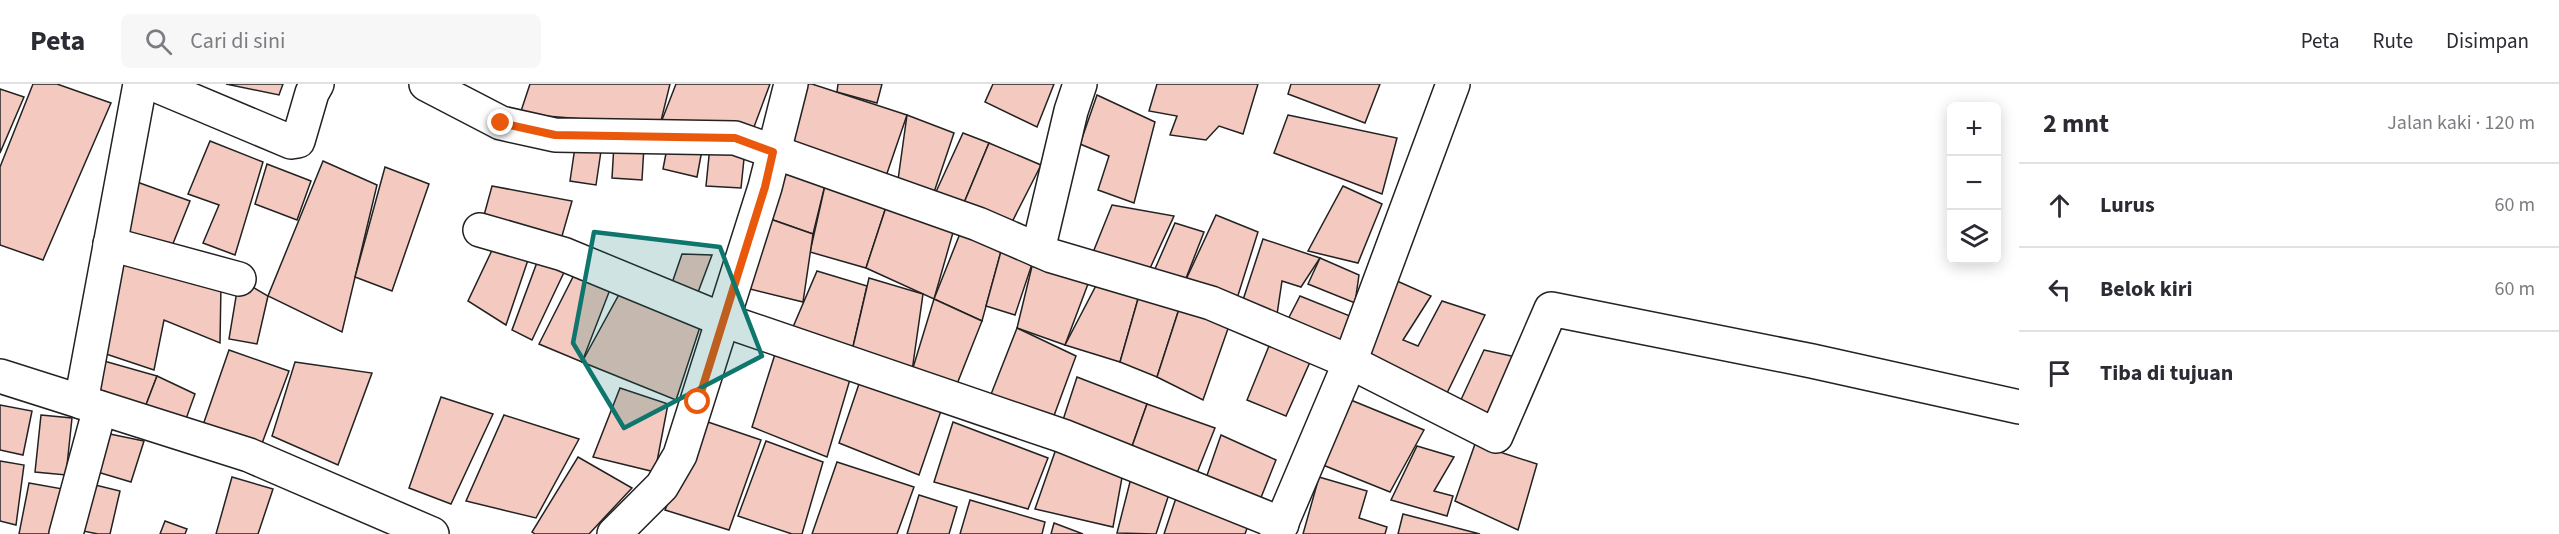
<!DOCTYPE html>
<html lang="id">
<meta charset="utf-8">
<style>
body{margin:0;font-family:"Source Sans 3",sans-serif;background:#f7f7f7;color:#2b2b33}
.controls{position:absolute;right:18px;top:18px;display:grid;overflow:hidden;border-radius:9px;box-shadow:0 3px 15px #0003}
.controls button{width:54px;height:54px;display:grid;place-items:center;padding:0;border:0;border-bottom:2px solid #e1e1e2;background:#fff;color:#2b2b33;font:30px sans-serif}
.stop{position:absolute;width:18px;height:18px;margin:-14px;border:4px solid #ea580c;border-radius:50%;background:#fff}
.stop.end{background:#ea580c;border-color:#fff;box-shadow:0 2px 6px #0008}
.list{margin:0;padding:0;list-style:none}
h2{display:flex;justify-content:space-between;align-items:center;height:78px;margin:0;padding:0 24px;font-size:26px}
h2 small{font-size:20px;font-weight:400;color:#7c7c81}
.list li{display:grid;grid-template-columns:39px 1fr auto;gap:18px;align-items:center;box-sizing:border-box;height:84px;padding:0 24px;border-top:2px solid #e1e1e2}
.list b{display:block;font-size:22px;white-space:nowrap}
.list em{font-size:20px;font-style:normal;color:#7c7c81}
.icon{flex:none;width:33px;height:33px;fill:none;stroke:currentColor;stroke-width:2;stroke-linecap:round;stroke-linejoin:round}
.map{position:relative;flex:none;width:2019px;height:450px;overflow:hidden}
header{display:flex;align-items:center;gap:36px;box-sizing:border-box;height:84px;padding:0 30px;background:#fff;border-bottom:2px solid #e1e1e2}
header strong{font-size:28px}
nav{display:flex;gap:33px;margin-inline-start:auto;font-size:21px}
.search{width:420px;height:54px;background:#f7f7f7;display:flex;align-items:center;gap:15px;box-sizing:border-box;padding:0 21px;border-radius:9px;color:#7c7c81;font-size:22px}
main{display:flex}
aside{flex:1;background:#fff}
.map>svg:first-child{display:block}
.building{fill:#f3c9c0;stroke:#222;stroke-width:1.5}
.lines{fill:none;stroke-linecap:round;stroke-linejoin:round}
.minor-casing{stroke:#222;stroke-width:36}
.minor{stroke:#fff;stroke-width:33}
.route{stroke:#ea580c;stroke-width:8}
.marked{fill:#0f766e;fill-opacity:0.2;stroke:#0f766e;stroke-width:4.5;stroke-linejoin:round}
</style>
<header>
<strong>Peta</strong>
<div class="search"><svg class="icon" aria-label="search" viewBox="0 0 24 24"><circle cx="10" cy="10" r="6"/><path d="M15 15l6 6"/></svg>Cari di sini</div>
<nav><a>Peta</a><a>Rute</a><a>Disimpan</a></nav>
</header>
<main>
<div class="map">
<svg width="2019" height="450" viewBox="0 0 2019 450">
<rect width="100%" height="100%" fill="#fff"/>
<g class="building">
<polygon points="33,0 57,0 111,19 43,176 0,161 0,83"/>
<polygon points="226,0 283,0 279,11"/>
<polygon points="530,0 670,0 660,41 520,30"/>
<polygon points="676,0 770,0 751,51 660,41"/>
<polygon points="791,0 812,0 907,31 883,101 776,60"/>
<polygon points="838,0 882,0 877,19 837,8"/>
<polygon points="993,0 1054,0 1037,43 985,18"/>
<polygon points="1157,0 1258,0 1243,50 1219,42 1206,56 1170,51 1177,32 1149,27"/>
<polygon points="1291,0 1380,0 1365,39 1288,10"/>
<polygon points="0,5 24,13 0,69"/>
<polygon points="1097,11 1155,38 1134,119 1098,106 1109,72 1080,60"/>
<polygon points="907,31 954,49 929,123 897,103"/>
<polygon points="1288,31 1397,54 1382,110 1274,69"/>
<polygon points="963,49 989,59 961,126 929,123"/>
<polygon points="210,57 263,78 235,171 203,159 219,121 188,110"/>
<polygon points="668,59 702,66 697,93 663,85"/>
<polygon points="989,59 1041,81 1010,142 961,126"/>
<polygon points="614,60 644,62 642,96 612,94"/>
<polygon points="710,62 745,65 741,104 706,102"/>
<polygon points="575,63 601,67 596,101 570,97"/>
<polygon points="772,75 826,97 813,150 756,130"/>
<polygon points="323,77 377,101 342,248 268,212"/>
<polygon points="267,80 311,97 297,136 255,120"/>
<polygon points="385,83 429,100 392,207 355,193"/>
<polygon points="826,97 888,117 866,184 810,168"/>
<polygon points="137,98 190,117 172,162 125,147"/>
<polygon points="492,102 572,117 560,159 480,146"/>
<polygon points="1343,102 1382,120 1358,179 1308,167"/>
<polygon points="888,117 954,145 934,215 866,184"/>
<polygon points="1112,121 1174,132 1146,193 1090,176"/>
<polygon points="756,130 813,150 803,218 742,203"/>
<polygon points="1216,131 1258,148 1234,224 1183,202"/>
<polygon points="1175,139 1204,148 1183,202 1151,194"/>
<polygon points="963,142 1003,160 982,237 934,215"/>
<polygon points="1263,155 1320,174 1301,203 1282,197 1276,237 1242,219"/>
<polygon points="1003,160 1034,174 1015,231 986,222"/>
<polygon points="494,162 529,173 506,241 468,217"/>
<polygon points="117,170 221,200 220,259 164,236 154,286 91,265"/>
<polygon points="682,170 712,171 697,211 671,202"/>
<polygon points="539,173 567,182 532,256 512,246"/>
<polygon points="1034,174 1091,192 1065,261 1017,244"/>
<polygon points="1320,174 1359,191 1355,219 1308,200"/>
<polygon points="576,187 611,203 582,278 539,260"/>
<polygon points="817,187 867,202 852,267 790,250"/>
<polygon points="869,194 923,210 912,287 852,267"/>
<polygon points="1100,194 1140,208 1120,278 1065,261"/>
<polygon points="239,195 268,212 257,260 229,255"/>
<polygon points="1397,197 1431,212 1403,256 1418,262 1442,217 1485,231 1447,309 1361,275"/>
<polygon points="622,205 701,240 676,316 582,278"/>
<polygon points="1140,208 1180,222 1157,293 1120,278"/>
<polygon points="1300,212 1355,234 1337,263 1284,243"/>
<polygon points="934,215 982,237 957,300 912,287"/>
<polygon points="1180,222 1230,239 1203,316 1157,293"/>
<polygon points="1017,244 1076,272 1052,337 988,318"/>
<polygon points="1271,257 1310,278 1286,332 1247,316"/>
<polygon points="229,266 289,287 261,362 202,344"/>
<polygon points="1484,266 1516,273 1494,335 1459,320"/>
<polygon points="776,267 851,292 827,373 752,343"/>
<polygon points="97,275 157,292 140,337 83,311"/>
<polygon points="295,278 372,289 338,381 272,352"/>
<polygon points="157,292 195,310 186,335 144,326"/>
<polygon points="1077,293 1147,320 1130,368 1061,342"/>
<polygon points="861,294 943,321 919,391 839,359"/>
<polygon points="620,304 668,320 655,388 593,373"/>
<polygon points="1341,312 1424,346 1390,408 1313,377"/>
<polygon points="441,313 493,330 451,420 409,404"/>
<polygon points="1147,320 1215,344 1195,394 1130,368"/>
<polygon points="0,321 32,327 23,371 0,366"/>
<polygon points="41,331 72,334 66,391 35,388"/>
<polygon points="504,331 579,355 536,434 466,417"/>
<polygon points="702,336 761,356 729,446 665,426"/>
<polygon points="953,338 1048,374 1028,425 934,398"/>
<polygon points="105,349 144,357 131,398 94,387"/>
<polygon points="1221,351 1276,376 1258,421 1204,400"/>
<polygon points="766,357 823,378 802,450 792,450 738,432"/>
<polygon points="1475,360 1537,380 1518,446 1455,417"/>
<polygon points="1417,362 1454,373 1434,407 1453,412 1447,432 1391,416"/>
<polygon points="1056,365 1123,388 1113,443 1035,425"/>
<polygon points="578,373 632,404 589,450 535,450 532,448"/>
<polygon points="0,377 24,381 16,441 0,437"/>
<polygon points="837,378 914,403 897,450 812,450"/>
<polygon points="232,393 273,405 258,450 216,450"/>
<polygon points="1319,393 1367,407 1359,434 1387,443 1385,450 1303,450"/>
<polygon points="1131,394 1170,407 1156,450 1117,449"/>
<polygon points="83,398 120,407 110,450 98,450 73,445"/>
<polygon points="29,399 63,405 54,450 19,450"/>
<polygon points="1178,408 1250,436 1245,450 1164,450"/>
<polygon points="919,411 957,423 949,450 907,450"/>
<polygon points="970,416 1045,438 1042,450 960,450"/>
<polygon points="1403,430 1480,450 1398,450"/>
<polygon points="165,437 187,445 185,450 160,450"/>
<polygon points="1054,439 1083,450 1051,450"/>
</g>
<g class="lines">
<defs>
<g id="minor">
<polyline points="153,0 291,58 298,57 312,9 317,0"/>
<polyline points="426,0 501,39 555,51 735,54 978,140 1052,172 1211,219 1350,278 1496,352 1551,225 1812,277 2019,323"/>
<polyline points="480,146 563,170 723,236 1063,352 1282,440"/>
<polyline points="110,160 239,195"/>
<polyline points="1038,166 1071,27 1080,0"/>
<polyline points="0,292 249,371 432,450"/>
<polyline points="81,318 140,0"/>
<polyline points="66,450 100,324"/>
<polyline points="614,450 662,402 680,371 765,103 791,0"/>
<polyline points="1277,450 1350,278 1453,0"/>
</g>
</defs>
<use href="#minor" class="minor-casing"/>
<use href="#minor" class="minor"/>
</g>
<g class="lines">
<polyline class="route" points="501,39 555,51 735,54 773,68 765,103 698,318"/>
</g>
<path class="marked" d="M594,148L720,163L762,272L624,344L573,259Z"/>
</svg>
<div class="controls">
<button>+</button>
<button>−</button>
<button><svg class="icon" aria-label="layers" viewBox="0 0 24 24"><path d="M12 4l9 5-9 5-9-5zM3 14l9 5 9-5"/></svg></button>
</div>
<div class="stop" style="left:698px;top:318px"></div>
<div class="stop end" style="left:501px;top:39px"></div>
</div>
<aside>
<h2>2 mnt<small>Jalan kaki · 120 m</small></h2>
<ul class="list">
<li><svg class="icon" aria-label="ahead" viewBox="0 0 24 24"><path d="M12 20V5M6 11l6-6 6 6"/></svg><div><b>Lurus</b></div><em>60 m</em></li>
<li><svg class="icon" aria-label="left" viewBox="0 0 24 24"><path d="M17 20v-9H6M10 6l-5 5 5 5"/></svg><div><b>Belok kiri</b></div><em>60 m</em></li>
<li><svg class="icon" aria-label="arrive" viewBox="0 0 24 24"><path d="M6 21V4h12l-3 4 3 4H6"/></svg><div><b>Tiba di tujuan</b></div></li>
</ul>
</aside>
</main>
